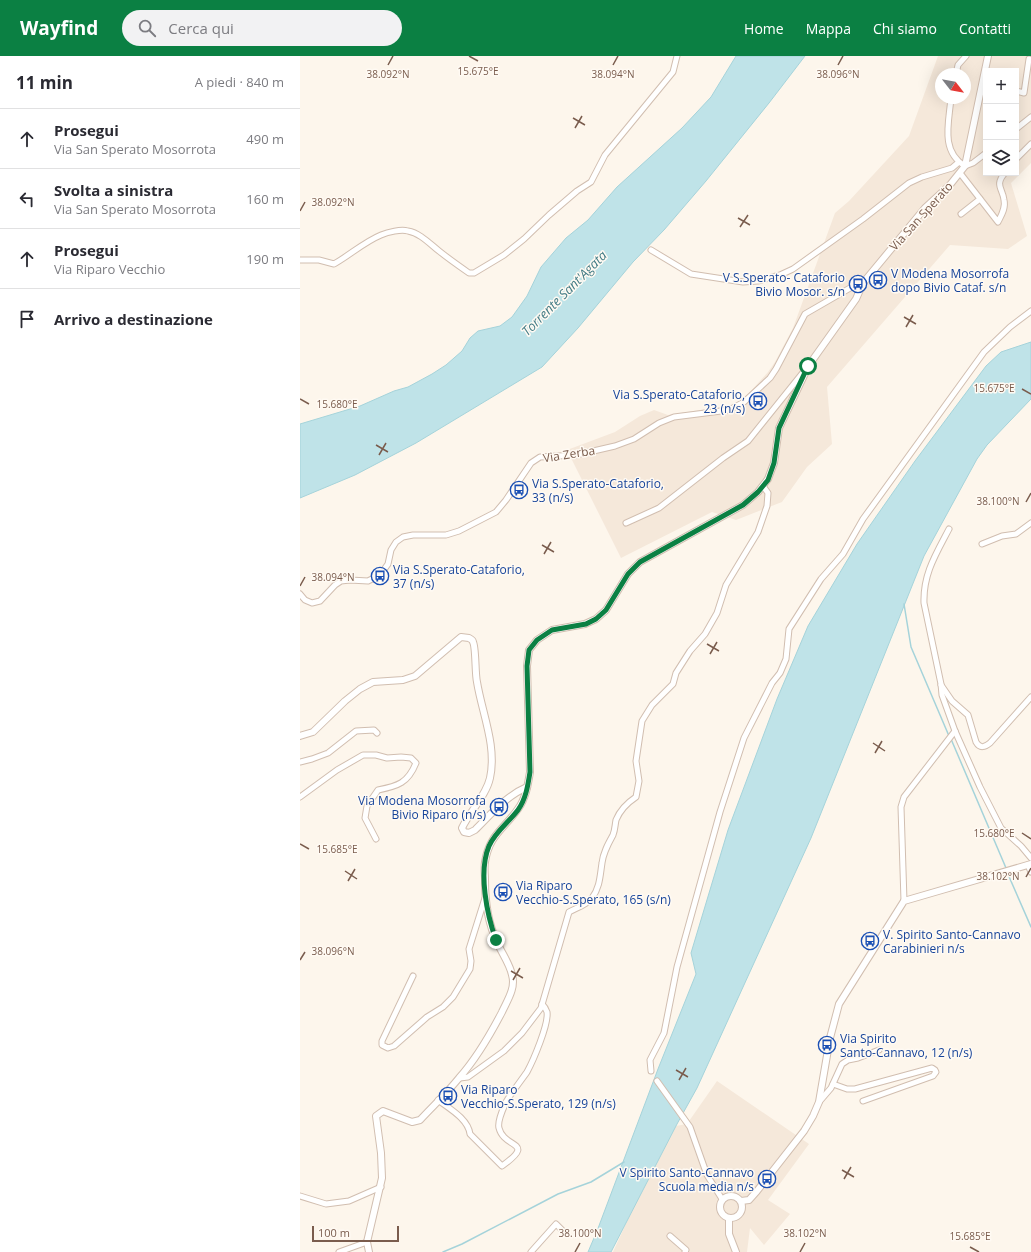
<!DOCTYPE html>
<html lang="it">
<meta charset="utf-8">
<style>
body{margin:0;font-family:"Open Sans",sans-serif;background:#f2f2f3;color:#2b2b33}
.controls{position:absolute;right:12px;top:12px;display:grid;overflow:hidden;border-radius:0px;box-shadow:0 4px 16px #0002}
.controls button{width:36px;height:36px;display:grid;place-items:center;padding:0;border:0;border-bottom:1px solid #e1e1e2;background:#fff;color:#2b2b33;font:20px sans-serif}
.compass{position:absolute;left:635px;top:12px;width:36px;height:36px;border-radius:50%;background:#fff;box-shadow:0 4px 16px #0002;rotate:121deg}
.scale{position:absolute;left:12px;bottom:10px;width:87px;box-sizing:border-box;padding-left:4px;border:2px solid #7a5c4d;border-top:0;font-size:11px;line-height:14px;white-space:nowrap;color:#7a5c4d;-webkit-text-stroke:3px #fffaf3;paint-order:stroke}
.stop{position:absolute;width:12px;height:12px;margin:-9px;border:3px solid #0b8043;border-radius:50%;background:#fff}
.stop.end{background:#0b8043;border-color:#fff;box-shadow:0 1px 4px #0008}
.list{margin:0;padding:0;list-style:none}
h2{display:flex;justify-content:space-between;align-items:center;height:52px;margin:0;padding:0 16px;font-size:17px}
h2 small{font-size:13px;font-weight:400;color:#7c7c81}
.list li{display:grid;grid-template-columns:26px 1fr auto;gap:12px;align-items:center;box-sizing:border-box;height:60px;padding:0 16px;border-top:1px solid #e1e1e2}
.list b{display:block;font-size:15px;white-space:nowrap}
.list p{margin:0;font-size:13px;white-space:nowrap;color:#7c7c81}
.list em{font-size:13px;font-style:normal;color:#7c7c81}
.icon{flex:none;width:22px;height:22px;fill:none;stroke:currentColor;stroke-width:2;stroke-linecap:round;stroke-linejoin:round}
.map{position:relative;flex:none;width:731px;height:1196px;overflow:hidden}
header{display:flex;align-items:center;gap:24px;box-sizing:border-box;height:56px;padding:0 20px;background:#0b8043;color:#fff}
header strong{font-size:19px}
nav{display:flex;gap:22px;margin-inline-start:auto;font-size:14px}
.search{width:280px;height:36px;background:#f2f2f3;display:flex;align-items:center;gap:10px;box-sizing:border-box;padding:0 14px;border-radius:22px;color:#7c7c81;font-size:15px}
main{display:flex}
aside{flex:1;background:#fff}
.map>svg:first-child{display:block}
.residential{fill:#f5e8da;fill-rule:evenodd}
.water{fill:#bfe3e8;stroke:#a5d3da}
.lines{fill:none;stroke-linecap:round;stroke-linejoin:round}
.stream{stroke:#a5d3da;stroke-width:1.5}
.minor-casing{stroke:#d1beb0;stroke-width:7}
.tertiary-casing{stroke:#d1beb0;stroke-width:8}
.minor{stroke:#fff;stroke-width:5}
.tertiary{stroke:#fff;stroke-width:6}
.route{stroke:#0b8043;stroke-width:5}
.ticks{fill:none;stroke:#7a5c4d;stroke-width:1.5}
.labels{text-anchor:middle;dominant-baseline:central;stroke-width:3;stroke-linejoin:round;paint-order:stroke}
.street-label{font-size:12px;fill:#7a5c4d;stroke:#fffaf3}
.transit-label{font-size:12px;fill:#164399;stroke:#fffaf3;text-anchor:start}
.water-label{font-size:13px;font-style:italic;fill:#437c86;stroke:#fffaf3}
.ticks-label{font-size:10px;text-anchor:middle;fill:#7a5c4d;stroke:#fffaf3;stroke-width:3;stroke-linejoin:round;paint-order:stroke}
</style>
<header>
<strong>Wayfind</strong>
<div class="search"><svg class="icon" aria-label="search" viewBox="0 0 24 24"><circle cx="10" cy="10" r="6"/><path d="M15 15l6 6"/></svg>Cerca qui</div>
<nav><a>Home</a><a>Mappa</a><a>Chi siamo</a><a>Contatti</a></nav>
</header>
<main>
<aside>
<h2>11 min<small>A piedi · 840 m</small></h2>
<ul class="list">
<li><svg class="icon" aria-label="ahead" viewBox="0 0 24 24"><path d="M12 20V5M6 11l6-6 6 6"/></svg><div><b>Prosegui</b><p>Via San Sperato Mosorrota</p></div><em>490 m</em></li>
<li><svg class="icon" aria-label="left" viewBox="0 0 24 24"><path d="M17 20v-9H6M10 6l-5 5 5 5"/></svg><div><b>Svolta a sinistra</b><p>Via San Sperato Mosorrota</p></div><em>160 m</em></li>
<li><svg class="icon" aria-label="ahead" viewBox="0 0 24 24"><path d="M12 20V5M6 11l6-6 6 6"/></svg><div><b>Prosegui</b><p>Via Riparo Vecchio</p></div><em>190 m</em></li>
<li><svg class="icon" aria-label="arrive" viewBox="0 0 24 24"><path d="M6 21V4h12l-3 4 3 4H6"/></svg><div><b>Arrivo a destinazione</b></div></li>
</ul>
</aside>
<div class="map">
<svg width="731" height="1196" viewBox="0 0 731 1196">
<rect width="100%" height="100%" fill="#fdf6ec"/>
<g class="residential">
<path d="M638,0H731V107L711,127L727,180L708,193L650,189L527,331L532,388L507,411L482,446L436,464L412,456L321,502L267,394L315,376L340,360L354,354L368,359L432,349L441,346L468,316L475,306L493,272L535,157L549,145L609,80ZM686,15H716V117H686ZM641,18H665V42H641Z"/>
<polygon points="417,1025 509,1088 468,1144 490,1158 464,1189 450,1172 447,1196 313,1196 370,1071 387,1068"/>
</g>
<g class="water">
<polygon points="436,0 505,0 469,47 406,125 364,174 333,206 278,272 242,311 116,387 55,419 0,442 0,368 60,350 94,335 108,331 132,318 146,309 162,295 170,282 178,275 200,270 212,261 227,240 241,211 266,182 288,164 317,131 382,72 411,41"/>
<polygon points="731,286 731,343 687,389 677,403 624,500 511,782 397,1032 377,1068 311,1196 288,1196 297,1175 358,1013 396,918 391,897 428,774 477,643 508,570 557,488 615,405 686,310 701,296"/>
</g>
<g class="lines">
<g class="stream">
<polyline points="604,548 611,591 649,680"/>
<polyline points="651,683 706,812"/>
<polyline points="707,816 731,871"/>
<polyline points="143,1196 162,1188 258,1138 291,1126 324,1106"/>
</g>
<defs>
<g id="minor">
<polyline points="656,18 658,9 666,0"/>
<polyline points="716,35 724,37 729,3"/>
<path d="M651,42C649,66 640,95 665,110L673,107L686,97"/>
<polyline points="716,73 731,61"/>
<polyline points="716,103 731,88"/>
<path d="M660,117L698,166C701,160 706,152 704,144C703,133 694,129 705,117"/>
<polyline points="661,158 680,143"/>
<polyline points="351,194 391,218 443,226 458,225 480,219 493,213 563,163 609,127 622,121 652,112 659,106"/>
<path d="M0,204H19L34,208C50,199 64,186 81,179C88,176 101,173 108,175C120,177 130,188 139,195C149,203 159,210 169,217H174L204,199L224,183L249,159L277,135L291,126L305,99L373,16L377,0"/>
<polyline points="326,467 359,452 423,402 448,385 505,314"/>
<path d="M649,473C636,498 623,518 624,547L641,628L642,639L655,675L680,731L701,772L721,790L731,802"/>
<polyline points="682,488 702,480 716,478 731,467"/>
<polyline points="0,538 5,544 12,547 20,545 35,529 41,525 50,524 68,525 76,521 83,515 88,508 91,494 96,486 103,481 113,479 146,479 159,475 196,456 206,444 231,407 240,401 276,399 315,390 334,383 359,367 374,361 429,354 444,346 470,322 476,313 505,258 557,228 563,227"/>
<path d="M641,629L652,645L668,659L676,686C680,693 685,691 690,687L731,641"/>
<polyline points="0,706 12,703 28,697 56,675 74,674 77,677"/>
<path d="M0,741L37,714L63,699H76L87,702L101,701L111,702L116,707C108,727 98,730 78,734L67,750L65,762L76,783"/>
<polyline points="728,809 731,816"/>
<polyline points="604,845 601,751 604,741 655,675"/>
<polyline points="113,920 82,985 82,989 88,992 94,990 127,961 143,951 153,941 170,913 171,905 169,893 185,842"/>
<polyline points="351,1015 350,1004 364,977 377,911 420,756 444,682 472,627 480,617 486,603 489,573 521,523 543,498 563,463 684,296 710,271 731,255"/>
<path d="M160,1022L168,1021L204,995L222,977L241,952L269,856C276,852 287,849 292,842C300,831 300,820 302,807C303,797 308,788 313,779C315,774 315,769 316,764C320,754 327,747 336,741L339,725L336,705L342,665L352,649L373,628L376,617L390,595L405,578L417,557L426,529L458,476L467,450L468,437L463,430"/>
<polyline points="357,1025 390,1071 407,1119 422,1143"/>
<polyline points="533,1028 547,1033 555,1033 632,1012 635,1014 636,1016 633,1020 563,1045"/>
<path d="M138,1044C150,1053 168,1063 170,1078L202,1110C237,1085 204,1093 199,1072C197,1065 203,1053 206,1046C212,1036 220,1026 227,1016C233,1005 249,968 247,956C246,953 244,950 242,948"/>
<polyline points="519,1046 531,1032 542,1008 548,1004 558,1002 579,994"/>
<polyline points="0,1140 26,1148 49,1145 81,1131"/>
<polyline points="370,1180 386,1194 385,1196"/>
<polyline points="39,1196 67,1186"/>
<polyline points="231,1196 256,1168 262,1174"/>
</g>
<g id="tertiary">
<path d="M0,680L13,676L45,645L60,633L73,626L103,624L115,620L161,581L169,582C171,583 173,585 173,586C176,591 175,618 177,626C182,657 197,690 190,722C186,740 170,755 162,772L164,776L169,777L175,774C191,758 206,740 227,731"/>
<circle cx="431" cy="1151" r="11"/>
<polyline points="441,1145 449,1144 457,1135 504,1075 513,1060 519,1046 530,982 539,948 604,845 731,808"/>
<polyline points="429,1162 429,1178 436,1196"/>
<path d="M69,1196L67,1186L82,1122L81,1097L76,1060L83,1055L112,1066L120,1064C133,1050 147,1037 159,1022C177,1002 190,979 202,956C207,945 216,932 212,919C210,908 201,896 197,886C188,867 185,845 185,824C185,818 184,812 185,806C189,779 204,773 218,753C226,742 228,728 230,716L227,610L229,594L237,584L252,574L285,568L296,563L306,554L328,518L340,506L443,449L458,436L468,423L474,407L479,372L509,309L556,243L563,227L625,152L649,130L665,110L688,0"/>
</g>
</defs>
<use href="#minor" class="minor-casing"/>
<use href="#tertiary" class="tertiary-casing"/>
<use href="#minor" class="minor"/>
<use href="#tertiary" class="tertiary"/>
</g>
<g class="lines">
<path class="route" d="M196,884C187,859 178,816 189,790C195,776 209,766 218,754C226,743 228,729 230,716L227,610L229,594L237,584L252,574L286,568L296,563L306,554L328,518L340,506L443,449L458,436L468,424L474,407L479,372L508,310"/>
</g>
<path class="ticks" d="M169,0L178,5M88,9L93,0M313,9L318,0M538,9L543,0M273,62L285,69M275,72L282,60M0,155L5,146M438,162L450,169M440,171L448,159M604,261L616,268M606,271L613,259M722,333L731,338M0,343L9,348M76,389L88,396M79,399L86,387M726,446L731,437M242,489L254,496M244,498L251,486M0,530L5,521M407,588L419,595M410,598L417,586M573,687L585,695M575,697L582,685M722,777L731,783M0,788L9,793M45,815L57,823M726,821L731,812M48,825L55,813M0,904L5,896M211,915L223,922M213,924L220,912M376,1014L388,1021M379,1024L386,1012M542,1114L554,1121M544,1123L551,1111M670,1191L679,1196M275,1196L280,1187M500,1196L505,1187"/>
<defs>
<symbol id="bus-ring" viewBox="-11 -11 22 22"><circle r="9.5" fill="#fffaf3" stroke="#1a4fb4" stroke-width="1.5"/><path d="M-5-6H5V4H4V6H2V4H-2V6H-4V4H-5ZM-3.5-4V0h7V-4ZM-3.5 1.2v1.5H-2V1.2ZM2 1.2v1.5H3.5V1.2Z" fill="#1a4fb4"/></symbol>
</defs>
<g fill-rule="evenodd">
<use href="#bus-ring" x="568" y="214" width="20" height="20"/>
<use href="#bus-ring" x="548" y="218" width="20" height="20"/>
<use href="#bus-ring" x="448" y="335" width="20" height="20"/>
<use href="#bus-ring" x="209" y="424" width="20" height="20"/>
<use href="#bus-ring" x="70" y="510" width="20" height="20"/>
<use href="#bus-ring" x="189" y="741" width="20" height="20"/>
<use href="#bus-ring" x="193" y="826" width="20" height="20"/>
<use href="#bus-ring" x="560" y="875" width="20" height="20"/>
<use href="#bus-ring" x="517" y="979" width="20" height="20"/>
<use href="#bus-ring" x="138" y="1030" width="20" height="20"/>
<use href="#bus-ring" x="457" y="1113" width="20" height="20"/>
</g>
<g class="labels">
<g class="street-label">
<text transform="translate(621 160) rotate(-48)">Via San Sperato</text>
<text transform="translate(269 398) rotate(-9)">Via Zerba</text>
</g>
<g class="transit-label">
<text x="591" y="217">V Modena Mosorrofa<tspan x="591" dy="14">dopo Bivio Cataf. s/n</tspan></text>
<text x="545" y="221" text-anchor="end">V S.Sperato- Cataforio<tspan x="545" dy="14">Bivio Mosor. s/n</tspan></text>
<text x="445" y="338" text-anchor="end">Via S.Sperato-Cataforio,<tspan x="445" dy="14">23 (n/s)</tspan></text>
<text x="232" y="427">Via S.Sperato-Cataforio,<tspan x="232" dy="14">33 (n/s)</tspan></text>
<text x="93" y="513">Via S.Sperato-Cataforio,<tspan x="93" dy="14">37 (n/s)</tspan></text>
<text x="186" y="744" text-anchor="end">Via Modena Mosorrofa<tspan x="186" dy="14">Bivio Riparo (n/s)</tspan></text>
<text x="216" y="829">Via Riparo<tspan x="216" dy="14">Vecchio-S.Sperato, 165 (s/n)</tspan></text>
<text x="583" y="878">V. Spirito Santo-Cannavo<tspan x="583" dy="14">Carabinieri n/s</tspan></text>
<text x="540" y="982">Via Spirito<tspan x="540" dy="14">Santo-Cannavo, 12 (n/s)</tspan></text>
<text x="161" y="1033">Via Riparo<tspan x="161" dy="14">Vecchio-S.Sperato, 129 (n/s)</tspan></text>
<text x="454" y="1116" text-anchor="end">V Spirito Santo-Cannavo<tspan x="454" dy="14">Scuola media n/s</tspan></text>
</g>
<g class="water-label">
<text transform="translate(264 237) rotate(-45)">Torrente Sant'Agata</text>
</g>
</g>
<g class="ticks-label">
<text x="178" y="19">15.675°E</text>
<text x="88" y="22">38.092°N</text>
<text x="313" y="22">38.094°N</text>
<text x="538" y="22">38.096°N</text>
<text x="33" y="150">38.092°N</text>
<text x="694" y="336">15.675°E</text>
<text x="37" y="352">15.680°E</text>
<text x="698" y="449">38.100°N</text>
<text x="33" y="525">38.094°N</text>
<text x="694" y="781">15.680°E</text>
<text x="37" y="797">15.685°E</text>
<text x="698" y="824">38.102°N</text>
<text x="33" y="899">38.096°N</text>
<text x="280" y="1181">38.100°N</text>
<text x="505" y="1181">38.102°N</text>
<text x="670" y="1184">15.685°E</text>
</g>
</svg>
<div class="controls">
<button>+</button>
<button>−</button>
<button><svg class="icon" aria-label="layers" viewBox="0 0 24 24"><path d="M12 4l9 5-9 5-9-5zM3 14l9 5 9-5"/></svg></button>
</div>
<svg class="compass" viewBox="-18 -18 36 36"><path d="M0-13l5 13h-10z" fill="#e53935"/><path d="M0 13l5-13h-10z" fill="#7c7c81"/></svg>
<div class="scale">100 m</div>
<div class="stop" style="left:508px;top:310px"></div>
<div class="stop end" style="left:196px;top:884px"></div>
</div>
</main>
